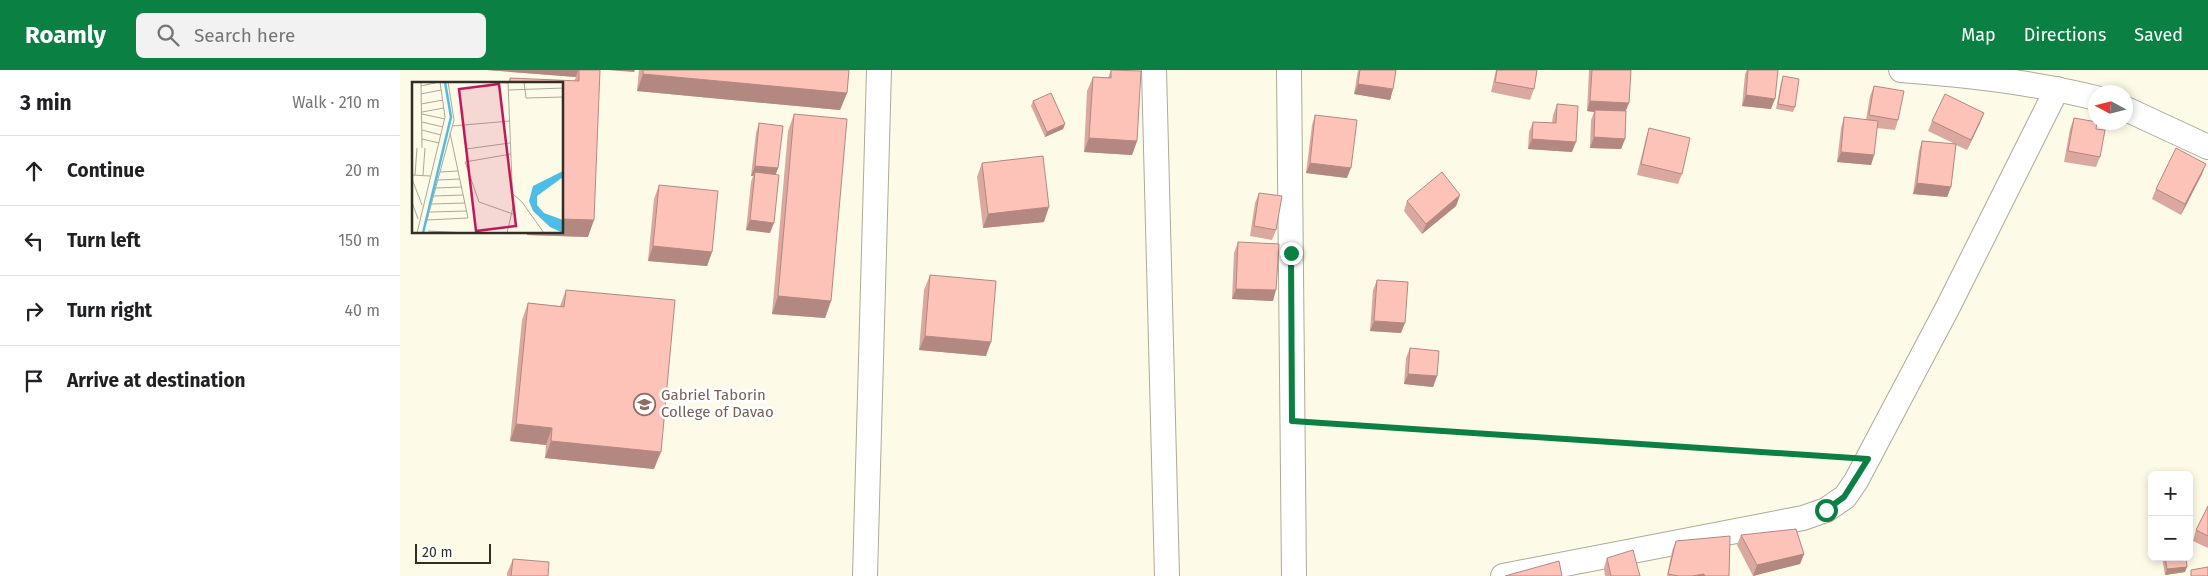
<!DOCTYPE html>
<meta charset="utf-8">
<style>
body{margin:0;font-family:"Fira Sans",sans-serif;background:#f2f2f2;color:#202124}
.controls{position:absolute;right:15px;bottom:15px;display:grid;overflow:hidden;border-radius:8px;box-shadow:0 2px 8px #0003}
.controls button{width:45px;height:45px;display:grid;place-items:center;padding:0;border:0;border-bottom:1px solid #e0e0e0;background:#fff;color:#202124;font:25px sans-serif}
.compass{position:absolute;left:1688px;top:15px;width:45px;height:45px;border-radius:50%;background:#fff;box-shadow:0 2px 8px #0003;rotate:277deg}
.scale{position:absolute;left:15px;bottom:12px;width:76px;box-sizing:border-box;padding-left:5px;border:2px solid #2f2e27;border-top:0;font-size:14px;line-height:18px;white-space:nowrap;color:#2f2e27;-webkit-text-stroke:4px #fff;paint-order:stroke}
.stop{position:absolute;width:15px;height:15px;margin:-11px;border:4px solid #0b8043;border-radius:50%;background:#fff}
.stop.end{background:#0b8043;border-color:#fff;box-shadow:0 1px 5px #0008}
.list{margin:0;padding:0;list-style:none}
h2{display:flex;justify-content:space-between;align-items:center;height:65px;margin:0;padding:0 20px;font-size:21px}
h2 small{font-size:16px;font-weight:400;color:#757577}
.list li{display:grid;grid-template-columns:32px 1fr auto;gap:15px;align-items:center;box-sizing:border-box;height:70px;padding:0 20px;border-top:1px solid #e0e0e0}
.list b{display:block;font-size:19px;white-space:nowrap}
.list em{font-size:16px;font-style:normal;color:#757577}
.icon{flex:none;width:28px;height:28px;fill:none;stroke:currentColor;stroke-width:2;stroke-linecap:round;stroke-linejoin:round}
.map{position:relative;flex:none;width:1808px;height:506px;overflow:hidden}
header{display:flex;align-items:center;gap:30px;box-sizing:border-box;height:70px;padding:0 25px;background:#0b8043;color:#fff}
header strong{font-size:24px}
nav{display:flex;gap:28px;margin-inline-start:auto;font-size:18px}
.search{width:350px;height:45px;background:#f2f2f2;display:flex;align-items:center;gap:12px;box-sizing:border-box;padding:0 18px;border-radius:8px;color:#757577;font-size:19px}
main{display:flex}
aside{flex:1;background:#fff}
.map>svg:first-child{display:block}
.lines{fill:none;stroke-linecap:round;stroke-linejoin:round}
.minor-casing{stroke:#adaa98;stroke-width:26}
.path{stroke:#a8a598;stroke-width:3;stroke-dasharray:2.5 2.5;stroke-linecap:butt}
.minor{stroke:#fff;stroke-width:24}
.wall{fill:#daa89e}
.shaded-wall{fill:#b28881}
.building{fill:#fec3b8;stroke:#b28881}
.route{stroke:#0b8043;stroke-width:6}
.labels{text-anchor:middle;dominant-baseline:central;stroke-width:5;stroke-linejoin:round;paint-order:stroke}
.education-label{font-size:15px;fill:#785e54;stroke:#fff;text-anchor:start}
.inset-river{fill:none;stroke:#4cbde5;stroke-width:2.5}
.inset-road{fill:none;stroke:#aba89b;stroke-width:1}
.view{fill:#c2185b;fill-opacity:0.15;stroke:#c2185b;stroke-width:2.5}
.inset-edge{fill:none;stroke:#2f2e27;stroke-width:2.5}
</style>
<header>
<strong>Roamly</strong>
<div class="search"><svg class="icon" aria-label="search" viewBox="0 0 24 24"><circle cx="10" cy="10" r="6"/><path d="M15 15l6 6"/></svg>Search here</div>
<nav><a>Map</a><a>Directions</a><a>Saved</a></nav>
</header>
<main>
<aside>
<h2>3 min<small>Walk · 210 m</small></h2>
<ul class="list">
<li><svg class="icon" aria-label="ahead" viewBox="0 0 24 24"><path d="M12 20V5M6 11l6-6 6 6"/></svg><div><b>Continue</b></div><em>20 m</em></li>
<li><svg class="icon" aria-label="left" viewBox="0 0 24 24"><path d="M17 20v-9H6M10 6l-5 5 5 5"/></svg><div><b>Turn left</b></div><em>150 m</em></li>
<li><svg class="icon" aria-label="right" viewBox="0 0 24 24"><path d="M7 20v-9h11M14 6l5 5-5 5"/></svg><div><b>Turn right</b></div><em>40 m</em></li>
<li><svg class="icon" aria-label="arrive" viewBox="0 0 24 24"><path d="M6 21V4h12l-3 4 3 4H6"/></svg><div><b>Arrive at destination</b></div></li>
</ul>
</aside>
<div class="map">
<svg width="1808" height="506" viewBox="0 0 1808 506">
<rect width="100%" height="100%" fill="#fefae8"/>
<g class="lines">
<defs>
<g id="minor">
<polyline points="754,0 767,506"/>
<polyline points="889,0 894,506"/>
<path d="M1501,0C1567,5 1631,12 1696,28"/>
<polyline points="1726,39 1808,77"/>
<polyline points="465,506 479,0"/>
<polyline points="1103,506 1403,448 1426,440 1445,427 1456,411 1548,237 1657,19"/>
</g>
</defs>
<use href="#minor" class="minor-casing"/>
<polyline class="path" points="917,352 1440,387"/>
<use href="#minor" class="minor"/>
</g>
<g class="wall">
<polygon points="87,0 200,0 188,167 127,165 127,162 162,162 162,14 108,14 110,8 174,11 176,7"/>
<polygon points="239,0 449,0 447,23 440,40 237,21"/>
<polygon points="711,0 737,71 732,85 684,82 687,21 693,7 708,8"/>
<polygon points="958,0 996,0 993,19 990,30 954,24"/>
<polygon points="1096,0 1137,0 1134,19 1130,30 1091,22"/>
<polygon points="1189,0 1231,0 1226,41 1225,69 1221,79 1190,78 1191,50 1194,42 1187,41"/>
<polygon points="1347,0 1378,0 1371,39 1342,36 1345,4"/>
<polygon points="1383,6 1395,37 1393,42 1376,39 1381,12"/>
<polygon points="1474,16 1498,50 1495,60 1477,58 1474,85 1471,95 1437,92 1441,58 1444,47 1466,50 1470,26"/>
<polygon points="633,31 665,54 663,59 645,67 631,36"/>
<polygon points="1157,34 1172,82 1128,79 1129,62 1133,52 1152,53 1153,45"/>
<polygon points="1584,43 1580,53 1567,80 1556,75 1551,117 1547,127 1513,124 1519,81 1522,71 1555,74 1528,61 1532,51"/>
<polygon points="394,44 431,231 425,248 372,244 388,61"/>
<polygon points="915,45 947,108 906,103 912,55"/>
<polygon points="1674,48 1696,59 1700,87 1696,97 1664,92 1670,59"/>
<polygon points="359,53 378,98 376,104 370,163 346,160 351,112 353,106 351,106 356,63"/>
<polygon points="1249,58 1282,104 1278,114 1237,105 1246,68"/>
<polygon points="582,93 644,152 583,158 577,107"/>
<polygon points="1802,104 1781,145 1752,129 1756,119"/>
<polygon points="259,115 312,182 307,196 248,191 254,129"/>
<polygon points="859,123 876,160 872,170 850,166 855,133"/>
<polygon points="1060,125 1056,136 1022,164 1004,141 1007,131"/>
<polygon points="838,172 873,231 832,229 834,183"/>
<polygon points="530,205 586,286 519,280 524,220"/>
<polygon points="977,210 1001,263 970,261 973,220"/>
<polygon points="166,220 254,399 145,388 146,375 110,371 122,250 128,233 160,236"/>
<polygon points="1010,278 1037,306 1033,317 1004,314 1006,288"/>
<polygon points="1808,436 1808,478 1793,471 1796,460"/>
<polygon points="1341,465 1404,484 1400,494 1353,506 1337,475"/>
<polygon points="1276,471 1329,506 1267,506 1272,481"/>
<polygon points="1762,487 1786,487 1785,502 1765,505"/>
<polygon points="1207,488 1240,506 1205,506 1204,498"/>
<polygon points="113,489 148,506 107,506 107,503"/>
</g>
<g class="shaded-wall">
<polygon points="87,0 178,0 176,7"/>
<polygon points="207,0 235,0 234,2"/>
<polygon points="243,4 447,23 440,40 237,21"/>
<polygon points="958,14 993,19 990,30 954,24"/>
<polygon points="1346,25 1375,29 1371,39 1342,36"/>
<polygon points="1190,31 1229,33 1225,43 1195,40 1194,42 1187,41"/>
<polygon points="1584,43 1580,53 1567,80 1571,70"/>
<polygon points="665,54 663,59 645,67 647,62"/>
<polygon points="1194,67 1225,69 1221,79 1190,78"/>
<polygon points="689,68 737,71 732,85 684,82"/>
<polygon points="1132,69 1176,72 1172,82 1128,79"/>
<polygon points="1441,82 1474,85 1471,95 1437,92"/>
<polygon points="910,93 951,98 947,108 906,103"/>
<polygon points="1806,94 1802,104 1781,145 1785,134"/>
<polygon points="355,96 378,98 374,109 355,102 353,106 351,106"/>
<polygon points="1517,113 1551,117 1547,127 1513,124"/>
<polygon points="1060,125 1056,136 1022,164 1026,154"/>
<polygon points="649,137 644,152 583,158 588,144"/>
<polygon points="162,149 194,150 188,167 127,165 128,162 162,162"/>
<polygon points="350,150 374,153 370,163 346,160"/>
<polygon points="253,176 312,182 307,196 248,191"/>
<polygon points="836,219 876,220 873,231 832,229"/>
<polygon points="378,226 431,231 425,248 372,244"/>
<polygon points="974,251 1005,253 1001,263 970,261"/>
<polygon points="525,266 591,272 586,286 519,280"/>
<polygon points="1008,304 1037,306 1033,317 1004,314"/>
<polygon points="116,354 152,358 146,375 110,371"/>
<polygon points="151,371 261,382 254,399 145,388"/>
<polygon points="1404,484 1400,494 1353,506 1357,495"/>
<polygon points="1787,497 1785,502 1765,505 1767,499"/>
<polygon points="1304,504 1304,506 1292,506"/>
</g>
<g class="building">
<polygon points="179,0 200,0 194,150 162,149 162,14 110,14 110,8 179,11"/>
<polygon points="243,0 449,0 447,23 243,4"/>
<polygon points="711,0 741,1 737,71 689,68 693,7 711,8"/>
<polygon points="960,0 996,0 993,19 958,14"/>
<polygon points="1097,0 1137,0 1134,19 1095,12"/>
<polygon points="1192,0 1231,0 1229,33 1190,31"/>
<polygon points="1348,0 1378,0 1375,29 1346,25"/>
<polygon points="1383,6 1399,9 1395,37 1378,34"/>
<polygon points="1474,16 1504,21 1498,50 1469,45"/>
<polygon points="651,23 665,54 647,62 633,31"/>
<polygon points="1545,24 1584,43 1571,70 1532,51"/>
<polygon points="1157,34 1178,36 1176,72 1132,69 1133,52 1156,53"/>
<polygon points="1195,40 1226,41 1225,69 1194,67"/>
<polygon points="394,44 447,49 431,231 378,226"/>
<polygon points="915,45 957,50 951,98 910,93"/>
<polygon points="1444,47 1478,51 1474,85 1441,82"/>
<polygon points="1674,48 1697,52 1696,59 1705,60 1700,87 1668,81"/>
<polygon points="359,53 383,56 378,98 355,96"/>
<polygon points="1249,58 1290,68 1282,104 1241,94"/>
<polygon points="1522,71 1556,74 1551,117 1517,113"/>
<polygon points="1776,78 1806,94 1785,134 1756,119"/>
<polygon points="643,86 649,137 588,144 582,93"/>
<polygon points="355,102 379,105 374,153 350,150"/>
<polygon points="1042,102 1060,125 1026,154 1007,131"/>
<polygon points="259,115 318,121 312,182 253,176"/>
<polygon points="859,123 882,126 876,160 854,156"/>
<polygon points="838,172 879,174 876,220 836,219"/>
<polygon points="530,205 596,211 591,272 525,266"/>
<polygon points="977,210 1008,212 1005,253 974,251"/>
<polygon points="166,220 275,230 261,382 151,371 152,358 116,354 128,233 164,237"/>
<polygon points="1010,278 1039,281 1037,306 1008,304"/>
<polygon points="1808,436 1808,466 1796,460"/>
<polygon points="1396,459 1404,484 1357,495 1341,465"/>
<polygon points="1330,466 1329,506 1305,506 1304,504 1292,506 1279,506 1268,504 1276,471"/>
<polygon points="1233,480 1240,506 1211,506 1207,488"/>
<polygon points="1765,487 1786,487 1787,497 1767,499"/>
<polygon points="113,489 149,492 148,506 111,506"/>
<polygon points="1159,491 1162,506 1105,506"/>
<polygon points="1808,497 1808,506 1791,506 1791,500"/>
</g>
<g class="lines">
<polyline class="route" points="891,183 892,351 1468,389 1444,427 1426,440"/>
</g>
<defs>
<symbol id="university-ring" viewBox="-11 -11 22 22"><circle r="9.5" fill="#fff" stroke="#8d6e63" stroke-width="1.5"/><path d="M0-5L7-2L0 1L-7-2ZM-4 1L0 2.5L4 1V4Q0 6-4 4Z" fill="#8d6e63"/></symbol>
</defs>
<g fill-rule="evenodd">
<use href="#university-ring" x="232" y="322" width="25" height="25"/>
</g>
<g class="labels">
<g class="education-label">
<text x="261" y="325">Gabriel Taborin<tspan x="261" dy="17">College of Davao</tspan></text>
</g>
</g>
<g transform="translate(12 12)">
<rect width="151" height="151" fill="#fefae8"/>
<path d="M151,89V95L125,114V123L132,131L151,138V151L138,145L121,129L117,119L121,104Z" fill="#4cbde5"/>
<path class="inset-river" d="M11,151L39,35L33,0"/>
<path class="inset-road" d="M9,0L10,66M36,0L42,38L15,138L56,136L38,51M81,0L96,1M112,0L114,16L152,15M9,4L27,0M96,8L152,6M9,12L29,8M9,22L31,18M10,30L32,26M10,32L33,37M10,40L31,45M40,44L98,39M10,48L29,53M10,57L27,61M54,67L98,61M99,72L53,80L67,120L101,132M28,90L46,89M0,93L18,94M3,93L5,66M11,93L13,66M0,97L10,123M26,98L48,97M24,106L50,105M101,112L110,120L132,151M22,114L51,113M0,120L6,137M20,122L53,121M18,130L55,129M16,149L56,151M5,151L33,35L28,0M95,151L101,125L96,0"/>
<path class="view" d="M87,2L104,144L64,149L47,7Z"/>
<rect width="151" height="151" class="inset-edge"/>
</g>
</svg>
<div class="controls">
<button>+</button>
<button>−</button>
</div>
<svg class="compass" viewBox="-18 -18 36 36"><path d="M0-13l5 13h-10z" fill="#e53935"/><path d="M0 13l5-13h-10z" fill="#757577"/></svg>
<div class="scale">20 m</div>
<div class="stop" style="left:1426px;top:440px"></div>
<div class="stop end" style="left:891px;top:183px"></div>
</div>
</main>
